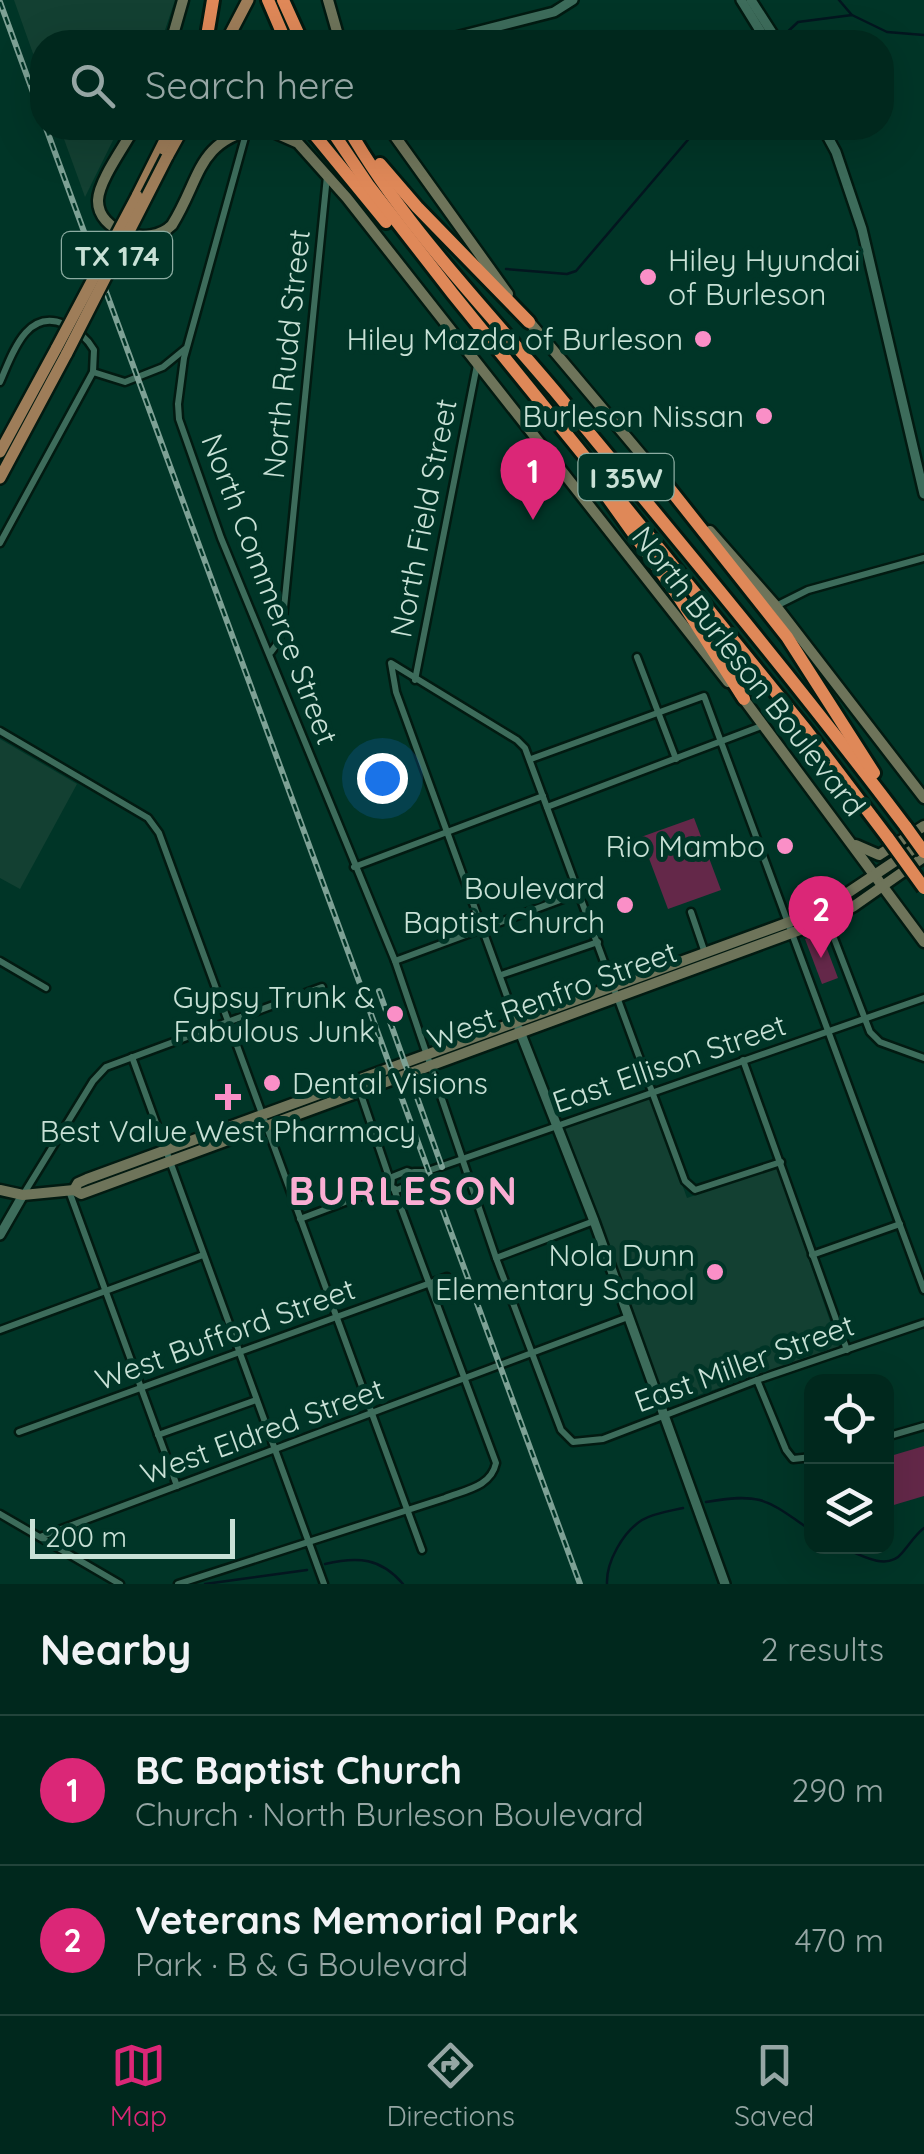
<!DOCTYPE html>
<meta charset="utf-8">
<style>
body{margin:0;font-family:Quicksand,sans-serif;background:#0e342a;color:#f1f3f6}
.controls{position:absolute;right:30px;bottom:30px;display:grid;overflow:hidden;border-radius:20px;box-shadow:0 10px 40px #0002}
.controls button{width:90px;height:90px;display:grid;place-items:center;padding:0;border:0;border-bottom:2px solid #22443b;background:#00281d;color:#f1f3f6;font:50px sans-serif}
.scale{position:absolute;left:30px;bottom:25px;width:205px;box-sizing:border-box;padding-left:10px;border:5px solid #c8e1d6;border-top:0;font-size:28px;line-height:35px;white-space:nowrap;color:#c8e1d6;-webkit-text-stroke:8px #003527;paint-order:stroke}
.you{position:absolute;left:382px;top:778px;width:35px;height:35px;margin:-25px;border:8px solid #fff;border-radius:50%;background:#1a73e8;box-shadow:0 0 0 15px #1a73e833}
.badge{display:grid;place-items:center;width:65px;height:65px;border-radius:50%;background:#db2777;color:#fff;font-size:32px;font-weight:700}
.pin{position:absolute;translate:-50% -82px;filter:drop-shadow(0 2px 5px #0008)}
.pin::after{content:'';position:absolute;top:52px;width:35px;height:30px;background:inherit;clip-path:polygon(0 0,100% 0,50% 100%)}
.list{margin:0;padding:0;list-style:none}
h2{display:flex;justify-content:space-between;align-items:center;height:130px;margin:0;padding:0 40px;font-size:42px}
h2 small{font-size:32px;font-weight:400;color:#95a6a4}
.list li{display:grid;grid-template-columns:65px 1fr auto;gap:30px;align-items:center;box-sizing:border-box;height:150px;padding:0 40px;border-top:2px solid #22443b}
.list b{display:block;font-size:38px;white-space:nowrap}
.list p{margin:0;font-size:32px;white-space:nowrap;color:#95a6a4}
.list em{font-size:32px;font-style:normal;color:#95a6a4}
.icon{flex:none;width:55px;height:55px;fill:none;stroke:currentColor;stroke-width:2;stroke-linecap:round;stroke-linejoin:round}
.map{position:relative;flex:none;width:924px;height:1584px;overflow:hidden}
.search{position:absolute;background:#00281d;box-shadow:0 10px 40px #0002;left:30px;right:30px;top:30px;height:110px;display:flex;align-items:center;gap:25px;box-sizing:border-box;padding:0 35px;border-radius:40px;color:#95a6a4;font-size:38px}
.sheet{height:430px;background:#00281d}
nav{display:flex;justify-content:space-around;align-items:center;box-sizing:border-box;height:140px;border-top:2px solid #22443b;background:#00281d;font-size:28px;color:#95a6a4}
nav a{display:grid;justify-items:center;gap:5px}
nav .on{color:#db2777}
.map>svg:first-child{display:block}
.built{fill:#134032}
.green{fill:#642849}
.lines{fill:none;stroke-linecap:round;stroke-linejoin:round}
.stream{stroke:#03161f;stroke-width:2.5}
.minor-casing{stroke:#021a11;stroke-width:11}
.tertiary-casing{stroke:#021a11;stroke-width:14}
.secondary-casing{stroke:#021a11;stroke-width:15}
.primary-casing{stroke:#021a11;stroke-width:16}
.motorway-casing{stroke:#021a11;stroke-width:18}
.minor{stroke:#3d6c5b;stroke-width:6}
.tertiary{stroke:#3d6c5b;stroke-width:9}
.secondary{stroke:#6e745a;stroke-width:10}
.primary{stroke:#9e7d59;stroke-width:11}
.motorway{stroke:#df8858;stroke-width:12}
.rail-casing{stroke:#7da195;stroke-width:6}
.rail{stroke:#003527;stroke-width:2.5;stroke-dasharray:8;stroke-linecap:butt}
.primary-bridge-casing{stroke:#021a11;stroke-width:16;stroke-linecap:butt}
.motorway-bridge-casing{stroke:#021a11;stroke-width:18;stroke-linecap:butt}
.primary-bridge{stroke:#9e7d59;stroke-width:11}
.motorway-bridge{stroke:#df8858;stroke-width:12}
.poi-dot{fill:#fa8fc7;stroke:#003527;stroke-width:4}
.labels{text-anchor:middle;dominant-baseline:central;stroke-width:10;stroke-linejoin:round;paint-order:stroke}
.shield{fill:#003527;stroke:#8cada2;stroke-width:2.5}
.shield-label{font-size:28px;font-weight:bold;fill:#c8e1d6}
.poi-label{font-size:30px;fill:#c8e1d6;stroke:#003527;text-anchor:end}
.street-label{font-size:30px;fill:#c8e1d6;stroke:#003527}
.district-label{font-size:40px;font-weight:bold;letter-spacing:2.5px;fill:#faaed3;stroke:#003527}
</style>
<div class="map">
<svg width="924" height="1584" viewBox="0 0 924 1584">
<rect width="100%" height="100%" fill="#003527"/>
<g class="built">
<polygon points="14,0 175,0 161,42 42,42 42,79"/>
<polygon points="60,128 119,128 85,197"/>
<polygon points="0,739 77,784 20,889 0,878"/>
<polygon points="650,1096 687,1198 777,1167 839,1347 666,1406 562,1128"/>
</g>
<g class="green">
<polygon points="694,818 721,890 668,909 641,837"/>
<polygon points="821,933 838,978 822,984 805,939"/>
<polygon points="924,1446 924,1496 887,1507 887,1457"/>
</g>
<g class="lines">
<g class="stream">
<polyline points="839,0 851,14"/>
<polyline points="781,38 798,22 852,15 887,32 924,35"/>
<polyline points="506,269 567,274 576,271 698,128"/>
<path d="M706,1502C762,1492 767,1500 812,1531"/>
<path d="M840,1546C858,1554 887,1572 902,1553C910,1544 915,1535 924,1528"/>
<path d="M325,1564C358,1556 381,1558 403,1584"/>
<polyline points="205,1584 307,1570"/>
<path d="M607,1584C606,1562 623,1532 642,1520C654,1513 670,1511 683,1508"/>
</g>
<defs>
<g id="minor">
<polyline points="247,130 184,358 178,404 179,419 221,538 395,961 496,1258 561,1430 573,1442 603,1439 757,1380 924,1323"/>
<polyline points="93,372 125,382 163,367 185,349"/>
<path d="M0,382C12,355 26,308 64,324C76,329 87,338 94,350L93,372L0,543"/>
<polyline points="776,606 808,590 924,558"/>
<polyline points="271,652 277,644 282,628 327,176"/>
<polyline points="637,657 676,759"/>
<polyline points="415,680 477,365"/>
<polyline points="0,731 148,818 159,833 422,1550"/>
<polyline points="531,759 704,696 924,1290"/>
<polyline points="547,807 764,725"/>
<polyline points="354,867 543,796"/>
<polyline points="691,912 705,953"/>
<polyline points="827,920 870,1032 880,1042 924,1058"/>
<polyline points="0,961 46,988"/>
<polyline points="395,961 579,893"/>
<polyline points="501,975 598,942"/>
<polyline points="516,1021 396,692 391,663 517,740 525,748 685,1181 695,1190 781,1162"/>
<polyline points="132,1057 324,1584"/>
<polyline points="743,1060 847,1350"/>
<polyline points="356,1080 390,1180"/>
<polygon points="407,1171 416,1174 414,1183 397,1190 391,1187 392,1177"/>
<polyline points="414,1172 425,1172 924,998"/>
<polyline points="69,1191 177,1486"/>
<polyline points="23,1195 93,1081 106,1067 322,987"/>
<polyline points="300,1219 382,1188 389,1181"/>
<polyline points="812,1255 900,1224"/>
<polyline points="496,1258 594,1221"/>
<polyline points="0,1330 203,1255"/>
<polyline points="757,1380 786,1450 793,1459 812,1457"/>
<polyline points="19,1432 447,1277"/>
<polyline points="158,1435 256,1400"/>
<polyline points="886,1437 924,1426"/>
<polyline points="0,1514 120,1584"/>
<polyline points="40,1537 628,1317"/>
<path d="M178,1584L445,1498C465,1490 491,1487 496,1463L394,1189"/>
</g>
<g id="tertiary">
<polyline points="741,0 767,42"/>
<polyline points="751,0 778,42"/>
<polyline points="436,42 554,12 573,0"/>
<polyline points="823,128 836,152 862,229 924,494"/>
<polyline points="519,1029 594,1221 725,1584"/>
<polyline points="0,1235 23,1195"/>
</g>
<g id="secondary">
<polyline points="328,0 340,42"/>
<polyline points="171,42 183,0"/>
<path d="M134,128C124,147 99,180 98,200C97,232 149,248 172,225C201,179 196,141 258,128"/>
<polyline points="264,128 298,143 347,198 728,682"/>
<polyline points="389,128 508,294"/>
<polyline points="527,319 661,478"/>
<polyline points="710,531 776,606 924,798"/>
<polyline points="740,694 924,942"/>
<polyline points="856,845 879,855 924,826"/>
<polyline points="0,1190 23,1195 74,1190 81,1194 827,920 854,906 924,857"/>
<polyline points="74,1190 78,1183 87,1179 792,921 846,894 924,842"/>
</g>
<g id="primary">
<polyline points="226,42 248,0"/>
<polyline points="167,157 183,128"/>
<polyline points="137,196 171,128"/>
<polyline points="0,452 57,347"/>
<polyline points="0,478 67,353"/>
</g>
<g id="motorway">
<polyline points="268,0 286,42"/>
<polyline points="283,0 302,42"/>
<polyline points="206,42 213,0"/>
<polyline points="309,128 386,222"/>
<polyline points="330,128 369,186 453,294 807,731 888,838"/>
<path d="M348,128C402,223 483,306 554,390C673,534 793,677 906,827"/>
<polyline points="380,164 417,207 529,322"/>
<polyline points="658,474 787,637 874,773"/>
<polyline points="608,498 678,596 744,699"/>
</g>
</defs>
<use href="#minor" class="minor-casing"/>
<use href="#tertiary" class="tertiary-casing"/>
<use href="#secondary" class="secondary-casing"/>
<use href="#primary" class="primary-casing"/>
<use href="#motorway" class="motorway-casing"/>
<use href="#minor" class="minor"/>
<use href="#tertiary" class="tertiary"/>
<use href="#secondary" class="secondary"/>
<use href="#primary" class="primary"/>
<use href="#motorway" class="motorway"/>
<defs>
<g id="rail">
<polyline points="0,2 42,117"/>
<polyline points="46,128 580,1584"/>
<polyline points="379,991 442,1167"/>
</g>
</defs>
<use href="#rail" class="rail-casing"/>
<use href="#rail" class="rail"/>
<defs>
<g id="primary-bridge">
<polyline points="57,347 137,196"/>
<polyline points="67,353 167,157"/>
</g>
<g id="motorway-bridge">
<polyline points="906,827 924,852"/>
<polyline points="888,838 924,888"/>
</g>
</defs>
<use href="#primary-bridge" class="primary-bridge-casing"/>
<use href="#motorway-bridge" class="motorway-bridge-casing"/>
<use href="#primary-bridge" class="primary-bridge"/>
<use href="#motorway-bridge" class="motorway-bridge"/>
</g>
<g class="poi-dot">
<circle cx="648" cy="277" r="10"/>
<circle cx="703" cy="339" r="10"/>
<circle cx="764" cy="416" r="10"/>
<circle cx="785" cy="846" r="10"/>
<circle cx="625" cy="905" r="10"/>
<circle cx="395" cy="1014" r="10"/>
<circle cx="272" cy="1083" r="10"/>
<path d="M223 1082h10v10h10v10h-10v10h-10v-10h-10v-10h10z"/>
<circle cx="715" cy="1272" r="10"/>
</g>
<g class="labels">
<g class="shield">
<rect x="62" y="232" width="110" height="46" rx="8"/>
<rect x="578.5" y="454" width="95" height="46" rx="8"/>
</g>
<g class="shield-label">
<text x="117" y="255">TX 174</text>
<text x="626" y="477">I 35W</text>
</g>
<g class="poi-label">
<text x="668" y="260" text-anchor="start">Hiley Hyundai<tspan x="668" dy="34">of Burleson</tspan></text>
<text x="683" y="339">Hiley Mazda of Burleson</text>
<text x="744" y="416">Burleson Nissan</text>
<text x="765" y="846">Rio Mambo</text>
<text x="605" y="888">Boulevard<tspan x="605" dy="34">Baptist Church</tspan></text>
<text x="375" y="997">Gypsy Trunk &amp;<tspan x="375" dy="34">Fabulous Junk</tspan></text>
<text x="292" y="1083" text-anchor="start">Dental Visions</text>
<text x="228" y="1131" text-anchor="middle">Best Value West Pharmacy</text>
<text x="695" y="1255">Nola Dunn<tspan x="695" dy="34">Elementary School</tspan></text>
</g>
<g class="street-label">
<text transform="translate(286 354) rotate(-84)">North Rudd Street</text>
<text transform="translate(423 518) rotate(-79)">North Field Street</text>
<text transform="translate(270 589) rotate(69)">North Commerce Street</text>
<text transform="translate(749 671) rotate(52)">North Burleson Boulevard</text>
<text transform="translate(552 995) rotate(-20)">West Renfro Street</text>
<text transform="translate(669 1063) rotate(-19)">East Ellison Street</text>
<text transform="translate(225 1334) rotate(-20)">West Bufford Street</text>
<text transform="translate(744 1363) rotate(-20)">East Miller Street</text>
<text transform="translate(262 1431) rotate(-20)">West Eldred Street</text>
</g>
<g class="district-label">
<text x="404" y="1190">BURLESON</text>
</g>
</g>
</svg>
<div class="controls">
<button><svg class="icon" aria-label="locate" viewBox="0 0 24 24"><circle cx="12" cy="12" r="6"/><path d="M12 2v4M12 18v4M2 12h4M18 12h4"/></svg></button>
<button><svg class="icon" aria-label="layers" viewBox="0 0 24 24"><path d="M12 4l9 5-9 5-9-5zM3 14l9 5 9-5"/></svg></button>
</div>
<div class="scale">200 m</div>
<div class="you"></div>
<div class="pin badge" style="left:533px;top:520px">1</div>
<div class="pin badge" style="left:821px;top:958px">2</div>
<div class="search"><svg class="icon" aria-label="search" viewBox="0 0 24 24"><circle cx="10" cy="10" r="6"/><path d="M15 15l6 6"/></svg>Search here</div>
</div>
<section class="sheet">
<h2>Nearby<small>2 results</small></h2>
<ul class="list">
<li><span class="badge">1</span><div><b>BC Baptist Church</b><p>Church · North Burleson Boulevard</p></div><em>290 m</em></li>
<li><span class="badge">2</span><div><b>Veterans Memorial Park</b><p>Park · B &amp; G Boulevard</p></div><em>470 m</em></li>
</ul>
</section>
<nav>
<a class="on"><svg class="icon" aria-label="map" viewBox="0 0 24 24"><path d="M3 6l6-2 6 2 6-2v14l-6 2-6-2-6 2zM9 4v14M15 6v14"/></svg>Map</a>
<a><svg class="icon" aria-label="directions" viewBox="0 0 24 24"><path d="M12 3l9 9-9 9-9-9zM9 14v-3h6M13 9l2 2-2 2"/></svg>Directions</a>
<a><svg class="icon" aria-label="saved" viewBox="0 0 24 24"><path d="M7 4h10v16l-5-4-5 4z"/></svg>Saved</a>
</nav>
